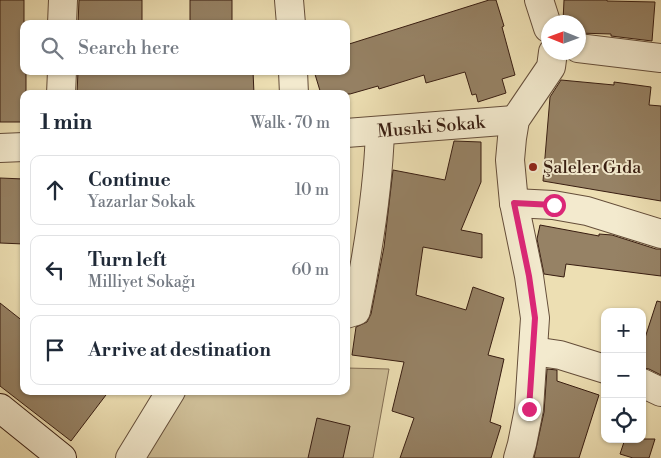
<!DOCTYPE html>
<meta charset="utf-8">
<style>
body{margin:0;font-family:"Libre Bodoni",serif;background:#f6f6f7;color:#1f2937}
.controls{position:absolute;right:15px;bottom:15px;display:grid;overflow:hidden;border-radius:10px;box-shadow:0 1px 4px #0004}
.controls button{width:45px;height:45px;display:grid;place-items:center;padding:0;border:0;border-bottom:1px solid #e0e1e3;background:#fff;color:#1f2937;font:25px sans-serif}
.compass{position:absolute;left:541px;top:15px;width:45px;height:45px;border-radius:50%;background:#fff;box-shadow:0 1px 4px #0004;rotate:271deg}
.stop{position:absolute;width:15px;height:15px;margin:-11px;border:4px solid #db2777;border-radius:50%;background:#fff}
.stop.end{background:#db2777;border-color:#fff;box-shadow:0 1px 5px #0008}
.list{margin:0;padding:0;list-style:none}
h2{display:flex;justify-content:space-between;align-items:center;height:65px;margin:0;padding:0 20px;font-size:21px}
h2 small{font-size:16px;font-weight:400;color:#747a83}
.list li{display:grid;grid-template-columns:32px 1fr auto;gap:15px;align-items:center;box-sizing:border-box;height:70px;margin:0 10px 10px;padding:0 10px;border:1px solid #e0e1e3;border-radius:10px}
.list b{display:block;font-size:19px;white-space:nowrap}
.list p{margin:0;font-size:16px;white-space:nowrap;color:#747a83}
.list em{font-size:16px;font-style:normal;color:#747a83}
.icon{flex:none;width:28px;height:28px;fill:none;stroke:currentColor;stroke-width:2;stroke-linecap:round;stroke-linejoin:round}
.map{position:relative;flex:none;width:661px;height:458px;overflow:hidden}
.search{position:absolute;background:#fff;box-shadow:0 1px 4px #0004;left:20px;top:20px;width:330px;height:55px;display:flex;align-items:center;gap:12px;box-sizing:border-box;padding:0 18px;border-radius:10px;color:#747a83;font-size:19px}
.panel{position:absolute;background:#fff;box-shadow:0 1px 4px #0004;left:20px;top:90px;width:330px;height:305px;border-radius:10px}
.map>svg:first-child{display:block}
.green{fill:#cebe97;stroke:#836e54}
.building{fill:#968265;stroke:#381d11}
.lines{fill:none;stroke-linecap:round;stroke-linejoin:round}
.street-casing{stroke:#654e3a;stroke-width:30}
.secondary-casing{stroke:#381d11;stroke-width:30}
.street{stroke:#f3eace;stroke-width:28}
.secondary{stroke:#f3eace;stroke-width:28}
.route{stroke:#db2777;stroke-width:6}
.poi-dot{fill:#8f2418;stroke:#f3eace;stroke-width:2}
.labels{text-anchor:middle;dominant-baseline:central;stroke-width:4;stroke-linejoin:round;paint-order:stroke}
.street-label{font-size:18px;fill:#381d11;stroke:#f3eace}
.poi-label{font-size:18px;fill:#381d11;stroke:#f3eace;text-anchor:start}
</style>
<div class="map">
<svg width="661" height="458" viewBox="0 0 661 458">
<rect width="100%" height="100%" fill="#eddfb3"/>
<filter id="stains"><feTurbulence type="fractalNoise" baseFrequency=".004" numOctaves="4"/><feColorMatrix values="0 0 0 0 .2 0 0 0 0 .09 0 0 0 0 .02 0 0 0 .5 -.17"/></filter>
<radialGradient id="worn" r=".72"><stop offset=".6" stop-color="#630" stop-opacity="0"/><stop offset="1" stop-color="#630" stop-opacity=".3"/></radialGradient>
<polygon class="green" points="346,368 389,369 373,458 132,458 167,391 346,391"/>
<g class="building">
<polygon points="0,0 24,0 24,71 26,71 26,94 24,94 24,122 0,122"/>
<polygon points="79,0 142,0 142,24 78,24"/>
<rect x="190" y="0" width="42" height="23"/>
<polygon points="489,0 496,0 504,26 502,27 515,75 502,79 506,93 478,102 476,94 472,95 465,72 426,83 424,75 379,89 378,86 350,94 321,94 314,71 346,71 346,45"/>
<polygon points="564,0 607,0 607,1 655,2 652,41 611,36 611,34 578,33 578,22 563,22"/>
<polygon points="78,71 253,71 254,94 77,94"/>
<polygon points="561,80 614,85 614,82 651,87 649,105 661,106 661,201 543,181 550,97"/>
<polygon points="454,141 481,142 481,182 461,230 482,234 482,258 423,247 416,295 466,310 473,287 504,298 488,355 504,359 490,422 501,426 491,458 400,458 414,418 392,411 404,362 352,355 356,327 367,322 371,314 384,247 393,170 445,180"/>
<polygon points="0,178 24,179 24,244 0,243"/>
<polygon points="540,225 599,236 599,234 612,235 656,249 661,249 661,276 566,264 564,277 544,274 537,239"/>
<polygon points="657,301 661,302 661,375 649,369 642,368 642,347"/>
<polygon points="0,303 24,322 24,391 109,391 71,441 0,386"/>
<polygon points="547,369 557,370 557,381 599,395 579,458 534,458 544,412"/>
<polygon points="317,418 350,426 343,458 308,458"/>
<polygon points="625,439 655,439 649,458 633,458 620,454"/>
</g>
<g class="lines">
<defs>
<g id="street">
<polyline points="289,0 291,24"/>
<polyline points="539,0 548,28"/>
<polyline points="62,24 63,0"/>
<polyline points="578,48 661,58"/>
<polyline points="293,71 294,94"/>
<polyline points="61,94 62,71"/>
<polyline points="346,133 515,120"/>
<polyline points="0,148 24,147"/>
<polyline points="514,203 553,205 587,211 661,234"/>
<path d="M346,314L356,311C368,252 378,191 380,131"/>
<polyline points="533,351 560,355 605,369"/>
<polyline points="642,383 661,392"/>
<polyline points="130,458 171,391"/>
<polyline points="518,458 522,444 529,409 535,318 529,276 514,203 510,160 512,138 515,120 551,67 553,52"/>
</g>
<polyline id="secondary" points="0,408 62,458"/>
</defs>
<use href="#street" class="street-casing"/>
<use href="#secondary" class="secondary-casing"/>
<use href="#street" class="street"/>
<use href="#secondary" class="secondary"/>
</g>
<g class="lines">
<polyline class="route" points="529,409 535,318 529,276 514,203 554,205"/>
</g>
<circle class="poi-dot" cx="533" cy="167" r="5"/>
<g class="labels">
<g class="street-label">
<text transform="translate(431 127) rotate(-5)">Musıki Sokak</text>
</g>
<g class="poi-label">
<text x="543" y="167">Şaleler Gıda</text>
</g>
</g>
<rect width="100%" height="100%" filter="url(#stains)"/>
<rect width="100%" height="100%" fill="url(#worn)"/>
</svg>
<div class="controls">
<button>+</button>
<button>−</button>
<button><svg class="icon" aria-label="locate" viewBox="0 0 24 24"><circle cx="12" cy="12" r="6"/><path d="M12 2v4M12 18v4M2 12h4M18 12h4"/></svg></button>
</div>
<svg class="compass" viewBox="-18 -18 36 36"><path d="M0-13l5 13h-10z" fill="#e53935"/><path d="M0 13l5-13h-10z" fill="#747a83"/></svg>
<div class="stop" style="left:554px;top:205px"></div>
<div class="stop end" style="left:529px;top:409px"></div>
<div class="search"><svg class="icon" aria-label="search" viewBox="0 0 24 24"><circle cx="10" cy="10" r="6"/><path d="M15 15l6 6"/></svg>Search here</div>
<section class="panel">
<h2>1 min<small>Walk · 70 m</small></h2>
<ul class="list">
<li><svg class="icon" aria-label="ahead" viewBox="0 0 24 24"><path d="M12 20V5M6 11l6-6 6 6"/></svg><div><b>Continue</b><p>Yazarlar Sokak</p></div><em>10 m</em></li>
<li><svg class="icon" aria-label="left" viewBox="0 0 24 24"><path d="M17 20v-9H6M10 6l-5 5 5 5"/></svg><div><b>Turn left</b><p>Milliyet Sokağı</p></div><em>60 m</em></li>
<li><svg class="icon" aria-label="arrive" viewBox="0 0 24 24"><path d="M6 21V4h12l-3 4 3 4H6"/></svg><div><b>Arrive at destination</b></div></li>
</ul>
</section>
</div>
